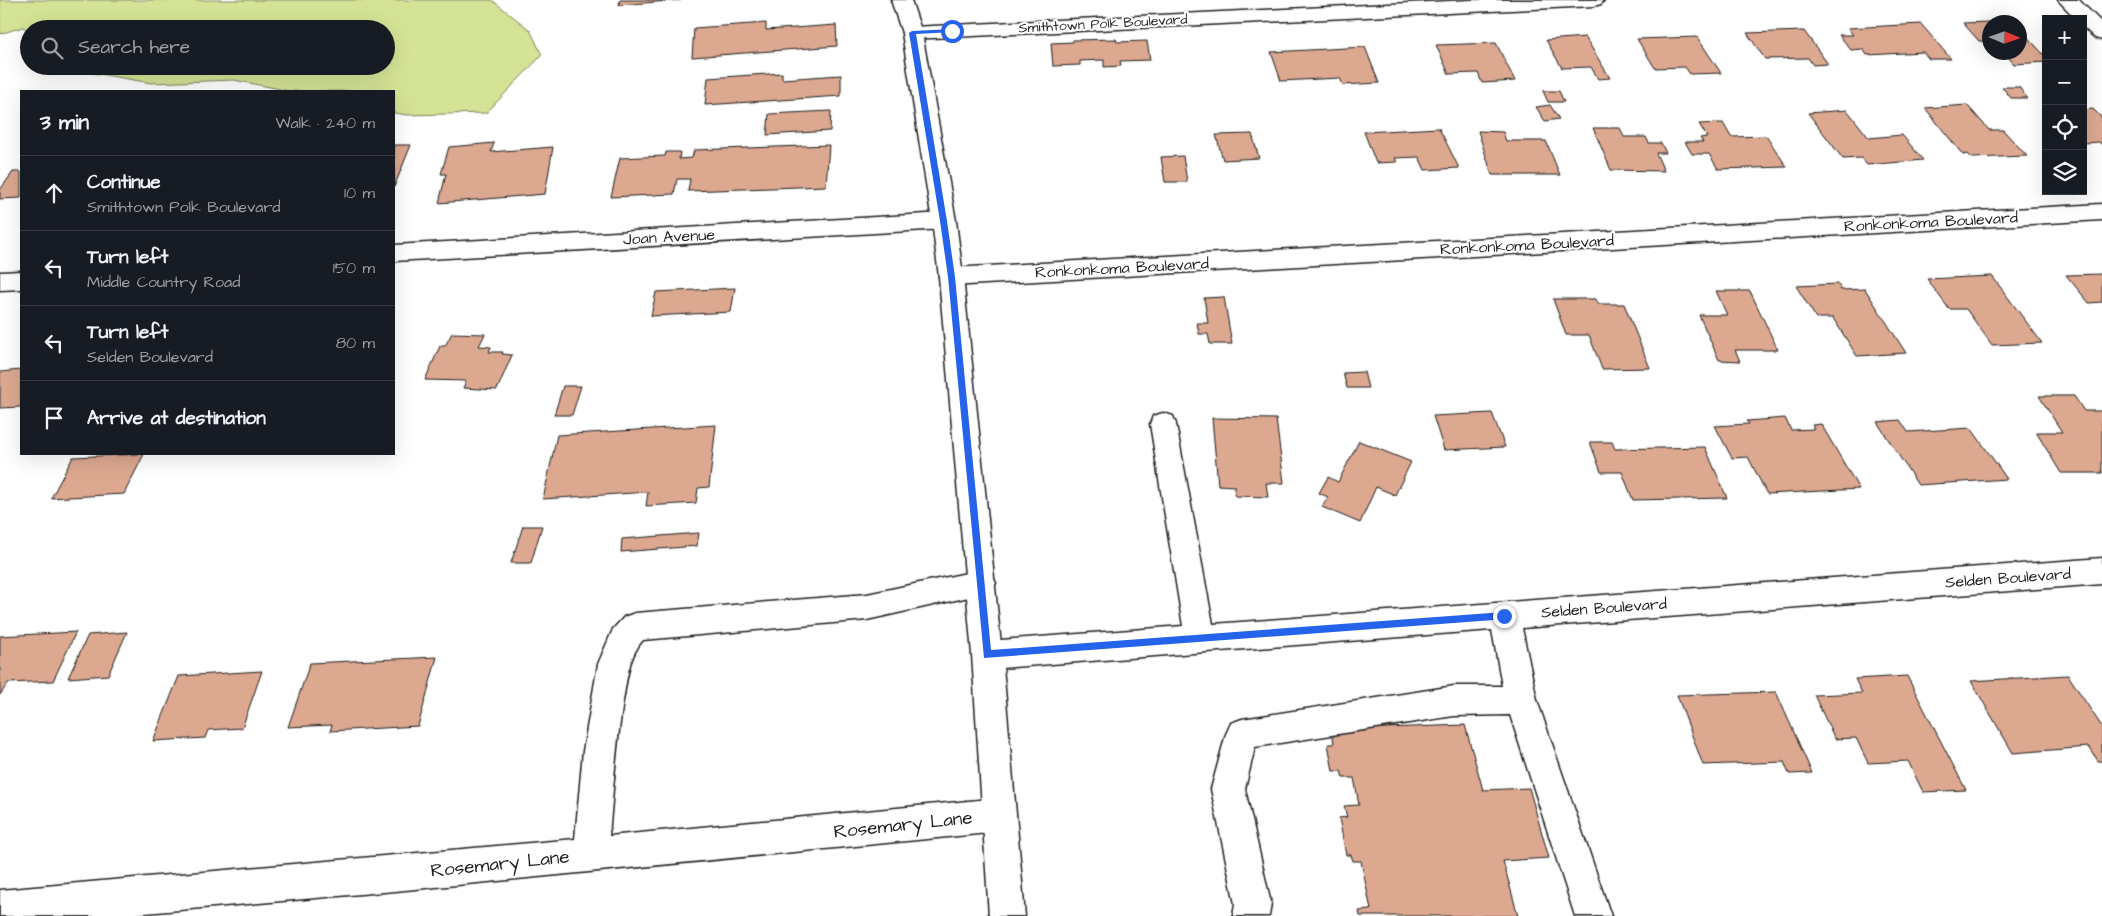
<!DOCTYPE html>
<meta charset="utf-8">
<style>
body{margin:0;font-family:"Architects Daughter",sans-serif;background:#20242c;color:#f1f3f6}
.controls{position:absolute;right:15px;top:15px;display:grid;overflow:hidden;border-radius:0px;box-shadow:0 5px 20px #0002}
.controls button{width:45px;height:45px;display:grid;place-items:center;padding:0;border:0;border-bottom:1px solid #363941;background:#171b24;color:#f1f3f6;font:25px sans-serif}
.compass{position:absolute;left:1982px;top:15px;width:45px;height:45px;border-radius:50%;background:#171b24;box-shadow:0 5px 20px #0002;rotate:92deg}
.stop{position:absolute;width:15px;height:15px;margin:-11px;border:4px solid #2563eb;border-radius:50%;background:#fff}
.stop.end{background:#2563eb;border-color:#fff;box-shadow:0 1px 5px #0008}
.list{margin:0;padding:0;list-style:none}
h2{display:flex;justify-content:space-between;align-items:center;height:65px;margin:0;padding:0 20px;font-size:21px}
h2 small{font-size:16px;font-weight:400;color:#9ea1a6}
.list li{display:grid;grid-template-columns:32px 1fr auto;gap:15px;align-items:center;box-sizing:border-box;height:75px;padding:0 20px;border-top:1px solid #363941}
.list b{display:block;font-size:19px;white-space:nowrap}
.list p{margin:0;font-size:16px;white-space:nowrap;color:#9ea1a6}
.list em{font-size:16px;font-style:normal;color:#9ea1a6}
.icon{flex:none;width:28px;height:28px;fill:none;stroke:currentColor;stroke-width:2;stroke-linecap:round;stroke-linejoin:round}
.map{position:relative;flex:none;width:2102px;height:916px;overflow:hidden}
.search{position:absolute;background:#171b24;box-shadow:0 5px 20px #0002;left:20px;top:20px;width:375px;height:55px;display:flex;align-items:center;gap:12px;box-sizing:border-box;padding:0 18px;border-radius:28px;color:#9ea1a6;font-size:19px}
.panel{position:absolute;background:#171b24;box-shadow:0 5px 20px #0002;left:20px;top:90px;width:375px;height:365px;border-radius:0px}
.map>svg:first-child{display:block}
.green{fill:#d5e396;stroke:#788059}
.building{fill:#dca890;stroke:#1c1c1c}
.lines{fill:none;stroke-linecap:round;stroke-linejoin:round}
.minor-casing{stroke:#1c1c1c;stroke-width:3}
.major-casing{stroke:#1c1c1c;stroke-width:3}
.minor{fill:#fff;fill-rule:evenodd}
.major{fill:#fff;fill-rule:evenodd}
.route{fill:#2563eb}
.labels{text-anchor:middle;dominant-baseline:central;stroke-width:4;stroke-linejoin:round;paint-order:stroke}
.far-street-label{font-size:14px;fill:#1c1c1c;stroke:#fff}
.street-label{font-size:16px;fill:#1c1c1c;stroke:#fff}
.near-street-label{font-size:19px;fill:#1c1c1c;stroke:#fff}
</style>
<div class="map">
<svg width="2102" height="916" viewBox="0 0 2102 916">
<rect width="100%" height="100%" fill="#fff"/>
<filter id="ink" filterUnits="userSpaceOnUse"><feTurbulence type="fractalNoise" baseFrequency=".02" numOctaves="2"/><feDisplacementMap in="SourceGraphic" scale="10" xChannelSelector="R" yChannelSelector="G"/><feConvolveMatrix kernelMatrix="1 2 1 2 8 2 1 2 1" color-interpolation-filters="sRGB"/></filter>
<g filter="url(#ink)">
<polygon class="green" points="0,0 492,0 530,30 542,55 486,113 407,115 394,113 394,91 290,91 234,80 151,83 70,69 68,66 386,66 386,29 29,29 29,32 23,27 0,34"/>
<g class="building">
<polygon points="620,0 681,0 619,5"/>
<polygon points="1989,22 1990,41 1979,41 1963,23"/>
<polygon points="766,23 766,30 836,25 837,46 692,57 694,28"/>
<polygon points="1921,24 1951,59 1929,59 1923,52 1867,55 1863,49 1851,50 1839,35 1853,35 1848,28"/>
<polygon points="2020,29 2046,57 2046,62 2014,64 2004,52 2020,52"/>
<polygon points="1804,31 1828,64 1813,65 1808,58 1765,59 1747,33"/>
<polygon points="1585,37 1610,78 1598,79 1591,67 1562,68 1546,40"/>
<polygon points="1697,37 1721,73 1690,74 1685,67 1655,68 1637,39"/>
<polygon points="1116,39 1117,42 1147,41 1150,60 1120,61 1121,66 1104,67 1104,60 1080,61 1080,65 1053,66 1051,43 1073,42 1073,40"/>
<polygon points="1496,43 1515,81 1482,83 1478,73 1449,74 1436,45"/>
<polygon points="1365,47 1379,83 1343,85 1340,78 1281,81 1271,52"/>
<polygon points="782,73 782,79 841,75 841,96 705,105 708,78"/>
<polygon points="2002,87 2019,87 2027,98 2011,98"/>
<polygon points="1543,91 1559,91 1564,102 1548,102"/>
<polygon points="1550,105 1559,119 1545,121 1536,107"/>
<polygon points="1967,105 1989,130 2003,130 2027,156 1972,158 1968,154 1963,155 1925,108"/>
<polygon points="2093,109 2102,118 2102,145 2099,142 2083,143 2083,110"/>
<polygon points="1847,110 1869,138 1902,135 1923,160 1867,165 1861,158 1843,159 1808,113"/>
<polygon points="831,111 830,131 767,135 769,114"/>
<polygon points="1723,123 1731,137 1766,136 1787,167 1718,169 1709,154 1692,154 1685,142 1703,142 1700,138 1707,137 1699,124"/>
<polygon points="1439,128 1459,168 1425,170 1419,157 1395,158 1397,162 1376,163 1364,132"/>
<polygon points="1593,128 1620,128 1624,137 1646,137 1649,143 1661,143 1666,153 1656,153 1664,171 1611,170"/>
<polygon points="1478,131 1503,132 1506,141 1546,141 1560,175 1492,175"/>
<polygon points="1252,134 1259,158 1223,160 1216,135"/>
<polygon points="494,143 491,152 553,147 545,194 439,203 446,174 441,174 449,147"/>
<polygon points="394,145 411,145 394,187"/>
<polygon points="829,145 826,186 688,191 690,179 677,179 674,194 611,197 620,158 665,156 666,152 680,152 679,159 692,158 694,150"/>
<polygon points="1183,156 1187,182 1165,182 1161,157"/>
<polygon points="13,172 21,172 21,198 0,199 0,190"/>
<polygon points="2102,274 2102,302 2089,303 2066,275"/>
<polygon points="1992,276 2042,343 1992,345 1966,309 1949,309 1927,279"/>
<polygon points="1838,284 1841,290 1865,289 1906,353 1857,356 1833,318 1816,318 1796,286"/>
<polygon points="735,288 731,312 651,316 656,292"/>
<polygon points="1716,291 1750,291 1778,350 1735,350 1740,361 1719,360 1699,315 1727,315"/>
<polygon points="1224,297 1232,344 1210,344 1208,334 1199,334 1197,323 1208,323 1204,298"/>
<polygon points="1553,299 1596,299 1598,304 1624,304 1650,368 1602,369 1589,335 1566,335"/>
<polygon points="452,333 485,334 479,346 491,347 489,352 503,352 502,354 512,355 497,390 463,388 466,381 425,380 440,346 445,346"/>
<polygon points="21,370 21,407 0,408 0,372"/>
<polygon points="1364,372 1368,388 1347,388 1343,373"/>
<polygon points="563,386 581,386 572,415 554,415"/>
<polygon points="2039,396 2074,396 2084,411 2102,411 2102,473 2061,473 2036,432 2062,432"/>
<polygon points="1492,413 1505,447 1444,450 1433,416"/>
<polygon points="1212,418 1276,419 1284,483 1266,483 1268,497 1235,496 1234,486 1218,485"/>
<polygon points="1785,418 1791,430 1814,429 1812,425 1821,424 1859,489 1767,494 1748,457 1732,458 1715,426 1749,424 1747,421"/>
<polygon points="1900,420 1908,432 1971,428 2007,479 1918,485 1877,422"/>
<polygon points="716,425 709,487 698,488 696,503 646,506 648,492 543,499 557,435"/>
<polygon points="1359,441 1411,462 1395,495 1376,487 1360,523 1322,507 1328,497 1319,493 1328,477 1338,482"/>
<polygon points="1590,442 1612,442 1615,449 1705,447 1727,498 1633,500 1622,472 1601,472"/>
<polygon points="144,454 124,494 51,498 73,457"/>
<polygon points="523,526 542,526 531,563 511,563"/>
<polygon points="699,533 697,546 621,552 622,539"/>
<polygon points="76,632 53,681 8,683 0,695 0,636"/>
<polygon points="127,632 108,675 68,678 88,635"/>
<polygon points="437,657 418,726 330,731 332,725 288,727 310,663"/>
<polygon points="262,671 242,728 208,730 205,738 153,741 179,676"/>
<polygon points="2068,675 2102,727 2102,761 2098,761 2089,747 2013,753 1971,681"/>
<polygon points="1907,676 1966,790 1923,792 1908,761 1868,763 1856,738 1835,739 1814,695 1862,693 1855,679"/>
<polygon points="1776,692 1812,773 1789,774 1784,762 1703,765 1677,695"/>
<polygon points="1465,725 1483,790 1529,788 1549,858 1503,861 1518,916 1360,916 1359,911 1371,910 1361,861 1353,861 1351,855 1346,855 1339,818 1347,817 1344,806 1359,805 1354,778 1343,778 1341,771 1333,771 1328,744 1334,744 1332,730"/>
</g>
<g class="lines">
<defs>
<g id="minor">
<polygon points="1472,0 1604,0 1601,4 1594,6 912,39 905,37 902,33 905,29 912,27"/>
<polygon points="2058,0 2079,0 2102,23 2102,40 2095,38 2083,27 2083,19 2076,19"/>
<polygon points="2102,204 2102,220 951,286 942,283 939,277 942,271 951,268"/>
<polygon points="944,213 952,215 956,221 952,227 944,229 394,261 394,245"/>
<polygon points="21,271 21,289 0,290 0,272"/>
<polygon points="1163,413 1173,416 1176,424 1213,624 2102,558 2102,584 1522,628 1537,700 1611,916 1575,916 1510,715 1454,716 1255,747 1245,789 1271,904 1269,916 1233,916 1235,904 1211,789 1226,734 1231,723 1242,719 1454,686 1502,686 1492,630 987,669 976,665 972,655 976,645 987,641 1183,626 1150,424 1153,416"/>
<path d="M981,570L991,574L996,583L991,592L867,620L643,640C628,657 627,680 623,701C616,746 613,791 609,836L999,798L1011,803L1016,815L1011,827L999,832L395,891L111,916H0V890L575,839L583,751L598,664L613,629L624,617L635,613L867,594Z"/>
</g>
<polygon id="major" points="891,0 911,0 922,33 956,221 963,277 1002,655 1025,916 989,916 972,655 939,277 932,221 902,33"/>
</defs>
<use href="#minor" class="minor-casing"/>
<use href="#major" class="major-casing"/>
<use href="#minor" class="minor"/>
<use href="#major" class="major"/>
</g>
</g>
<polygon class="route" points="952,29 954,32 916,34 947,221 955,277 991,650 1504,612 1508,616 1507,619 984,658 948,277 940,221 909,33 912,31"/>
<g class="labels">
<g class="far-street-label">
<text transform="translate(1103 24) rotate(-3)">Smithtown Polk Boulevard</text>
</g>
<g class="street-label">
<text transform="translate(1931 222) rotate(-3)">Ronkonkoma Boulevard</text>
<text transform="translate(669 237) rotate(-3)">Joan Avenue</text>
<text transform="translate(1527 245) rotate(-3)">Ronkonkoma Boulevard</text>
<text transform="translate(1122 268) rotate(-3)">Ronkonkoma Boulevard</text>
<text transform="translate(2008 578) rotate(-4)">Selden Boulevard</text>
<text transform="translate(1604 608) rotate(-4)">Selden Boulevard</text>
</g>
<g class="near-street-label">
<text transform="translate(903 825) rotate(-6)">Rosemary Lane</text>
<text transform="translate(500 864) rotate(-6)">Rosemary Lane</text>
</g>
</g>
</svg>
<div class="controls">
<button>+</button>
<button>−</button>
<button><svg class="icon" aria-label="locate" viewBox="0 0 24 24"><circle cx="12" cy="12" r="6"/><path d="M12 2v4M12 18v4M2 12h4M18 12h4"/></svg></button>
<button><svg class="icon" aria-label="layers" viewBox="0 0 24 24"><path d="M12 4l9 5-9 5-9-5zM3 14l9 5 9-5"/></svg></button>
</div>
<svg class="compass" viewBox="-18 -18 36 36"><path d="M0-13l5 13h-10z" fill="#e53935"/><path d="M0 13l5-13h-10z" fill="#9ea1a6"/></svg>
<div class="stop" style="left:952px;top:31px"></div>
<div class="stop end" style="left:1504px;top:616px"></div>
<div class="search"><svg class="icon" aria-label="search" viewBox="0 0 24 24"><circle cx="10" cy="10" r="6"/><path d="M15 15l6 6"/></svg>Search here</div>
<section class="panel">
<h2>3 min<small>Walk · 240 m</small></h2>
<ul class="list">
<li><svg class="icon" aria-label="ahead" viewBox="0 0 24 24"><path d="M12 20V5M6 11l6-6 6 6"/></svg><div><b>Continue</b><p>Smithtown Polk Boulevard</p></div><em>10 m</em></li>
<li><svg class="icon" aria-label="left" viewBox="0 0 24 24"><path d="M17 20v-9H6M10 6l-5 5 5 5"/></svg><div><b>Turn left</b><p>Middle Country Road</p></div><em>150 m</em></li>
<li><svg class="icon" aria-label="left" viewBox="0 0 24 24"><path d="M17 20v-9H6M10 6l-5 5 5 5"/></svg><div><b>Turn left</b><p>Selden Boulevard</p></div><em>80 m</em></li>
<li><svg class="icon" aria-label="arrive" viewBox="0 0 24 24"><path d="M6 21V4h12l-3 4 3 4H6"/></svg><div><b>Arrive at destination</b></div></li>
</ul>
</section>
</div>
